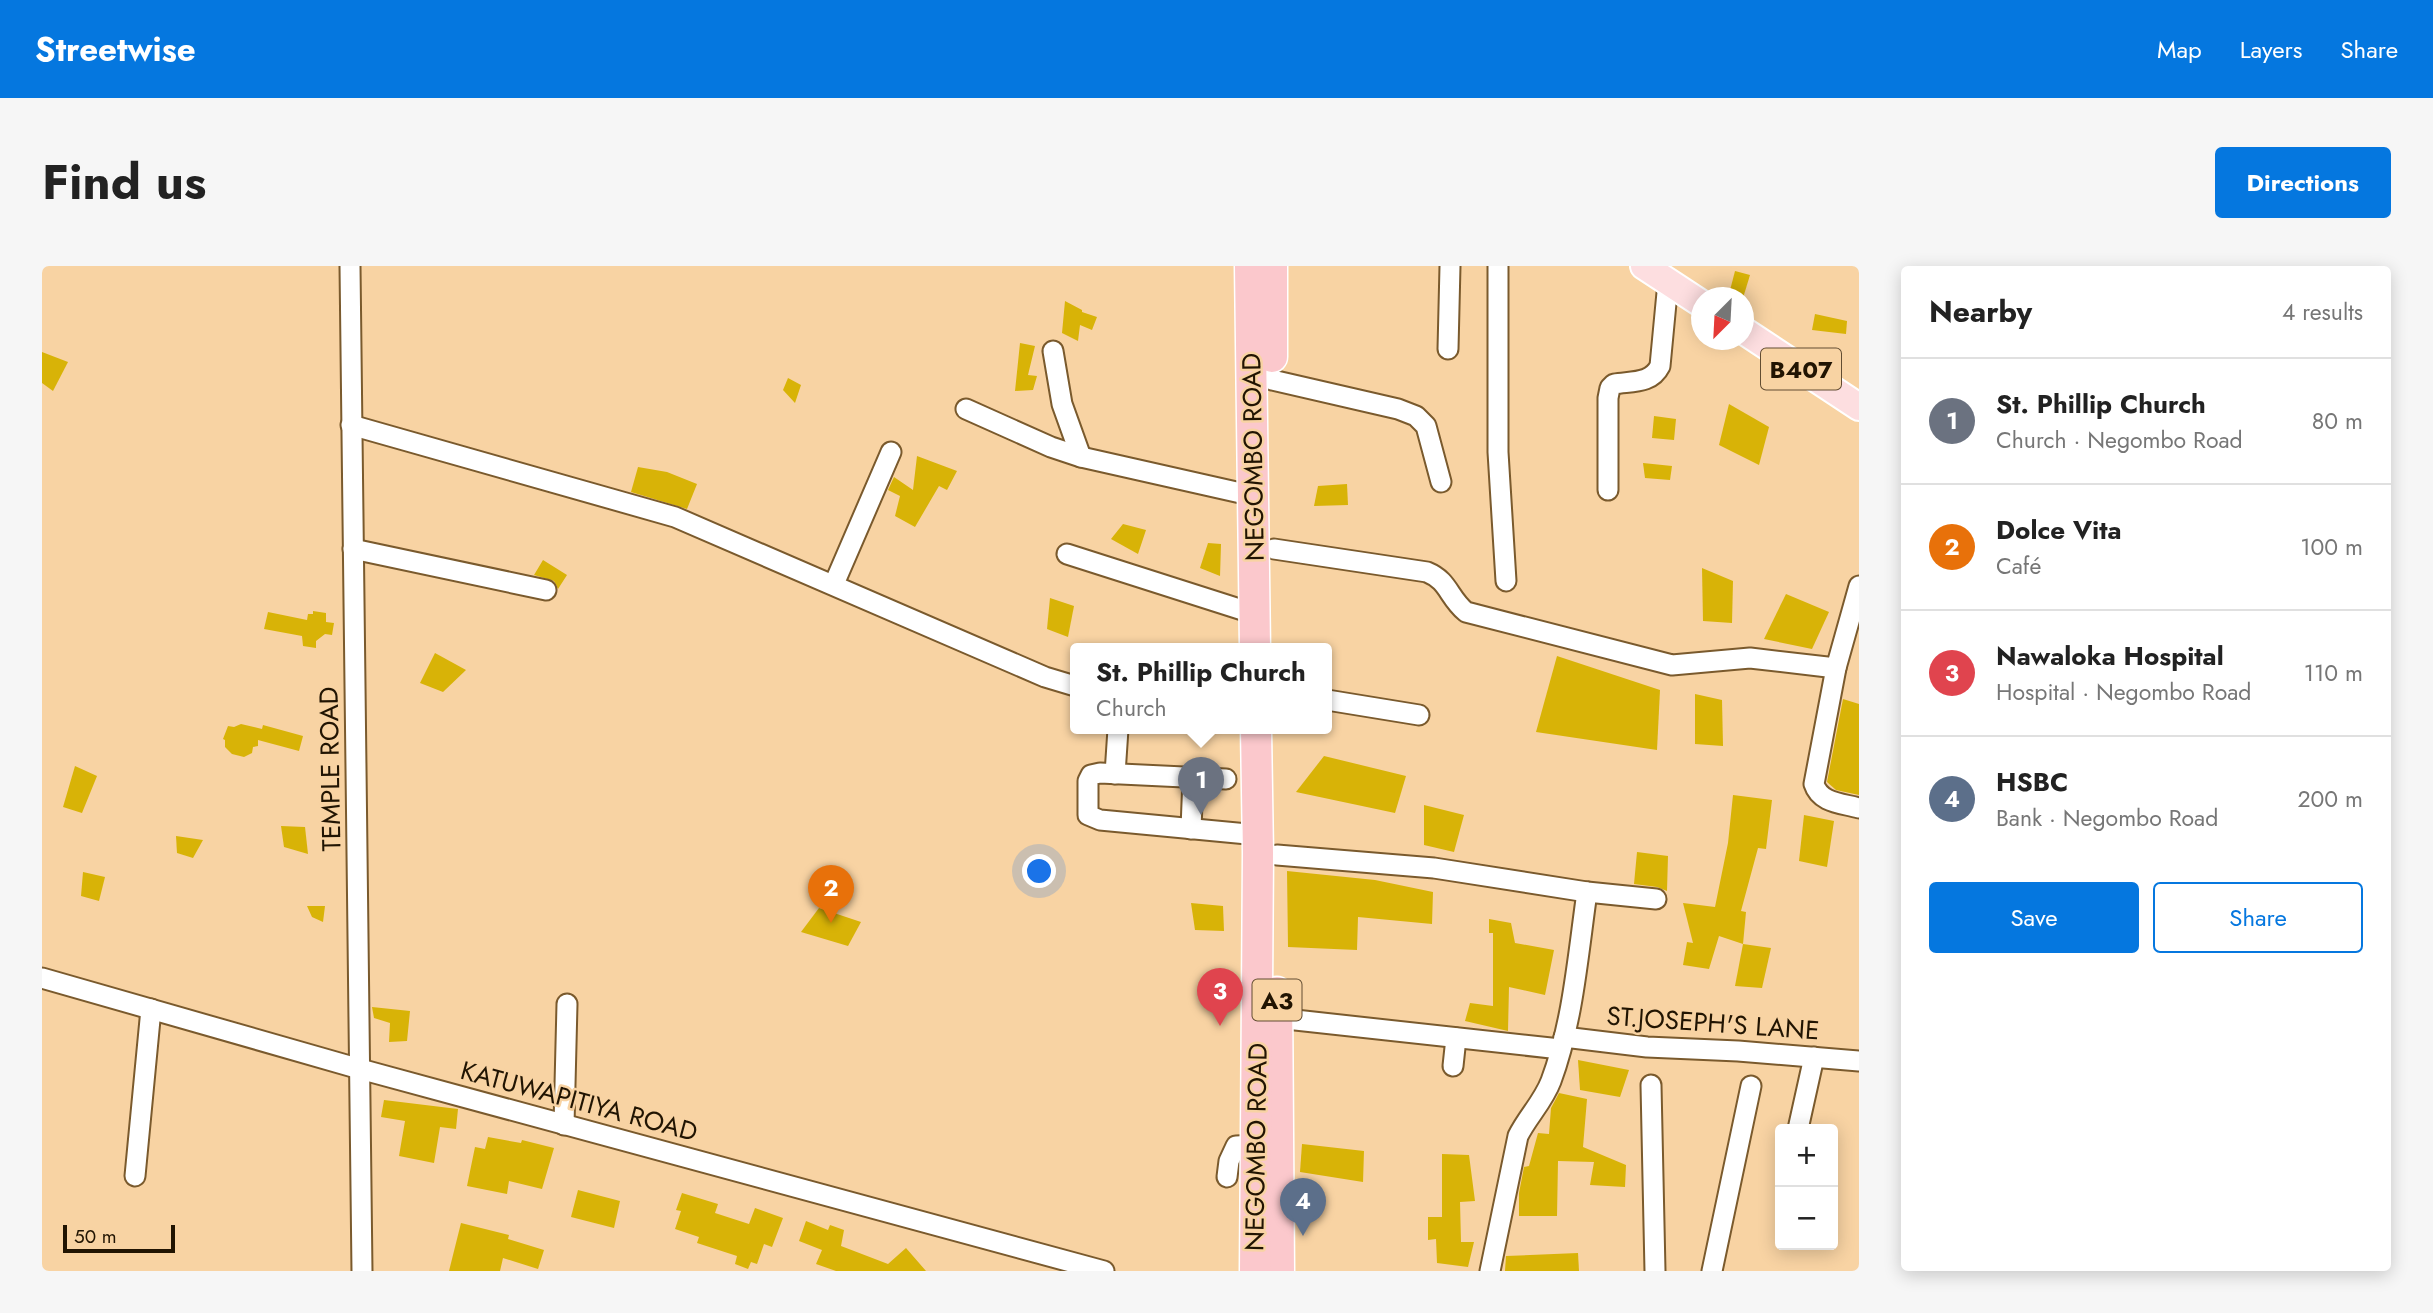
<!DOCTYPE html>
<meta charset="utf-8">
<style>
body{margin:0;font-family:Jost,sans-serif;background:#f6f6f6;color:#222}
.controls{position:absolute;right:21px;bottom:21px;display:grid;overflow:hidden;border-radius:7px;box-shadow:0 4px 18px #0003}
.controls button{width:63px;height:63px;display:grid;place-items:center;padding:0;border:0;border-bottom:2px solid #e0e0e0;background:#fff;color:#222;font:35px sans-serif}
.compass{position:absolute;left:1649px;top:21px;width:63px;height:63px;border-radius:50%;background:#fff;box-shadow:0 4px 18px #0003;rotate:204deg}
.scale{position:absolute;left:21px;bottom:18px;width:112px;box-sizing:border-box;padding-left:7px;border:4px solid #211402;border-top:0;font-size:19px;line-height:24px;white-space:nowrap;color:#211402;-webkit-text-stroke:5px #f8d3a3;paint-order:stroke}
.you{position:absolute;left:998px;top:606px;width:24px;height:24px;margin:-18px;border:5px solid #fff;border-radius:50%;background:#1a73e8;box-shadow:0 0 0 10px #1a73e833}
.badge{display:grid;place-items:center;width:46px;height:46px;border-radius:50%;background:#0577df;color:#fff;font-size:23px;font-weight:700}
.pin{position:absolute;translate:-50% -58px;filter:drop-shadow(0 2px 4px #0008)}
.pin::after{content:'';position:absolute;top:37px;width:24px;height:21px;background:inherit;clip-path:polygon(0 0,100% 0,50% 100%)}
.popup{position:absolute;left:1028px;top:377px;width:262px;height:91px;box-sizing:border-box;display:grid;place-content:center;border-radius:7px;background:#fff;filter:drop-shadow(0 2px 5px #0005);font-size:23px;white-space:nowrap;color:#767676}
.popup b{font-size:26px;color:#222}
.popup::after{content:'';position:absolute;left:50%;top:100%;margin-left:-14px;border:14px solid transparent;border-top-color:#fff}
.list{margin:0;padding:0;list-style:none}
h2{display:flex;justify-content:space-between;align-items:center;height:91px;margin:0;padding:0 28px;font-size:30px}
h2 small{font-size:23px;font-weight:400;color:#767676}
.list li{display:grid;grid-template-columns:46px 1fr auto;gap:21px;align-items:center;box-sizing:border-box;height:126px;padding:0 28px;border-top:2px solid #e0e0e0}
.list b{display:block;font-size:26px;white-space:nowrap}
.list p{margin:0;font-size:23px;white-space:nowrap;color:#767676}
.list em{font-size:23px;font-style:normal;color:#767676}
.actions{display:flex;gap:14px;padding:21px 28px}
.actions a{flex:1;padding:16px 0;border:2px solid #0577df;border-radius:7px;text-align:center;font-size:24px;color:#0577df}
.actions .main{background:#0577df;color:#fff}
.map{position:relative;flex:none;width:1817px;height:1005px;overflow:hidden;border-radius:7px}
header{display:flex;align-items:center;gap:42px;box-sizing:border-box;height:98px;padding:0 35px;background:#0577df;color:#fff}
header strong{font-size:33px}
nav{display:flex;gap:38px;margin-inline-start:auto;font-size:24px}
.intro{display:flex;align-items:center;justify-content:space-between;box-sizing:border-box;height:168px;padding:0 42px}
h1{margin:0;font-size:49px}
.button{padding:18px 32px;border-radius:7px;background:#0577df;color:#fff;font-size:24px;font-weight:700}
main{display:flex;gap:42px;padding:0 42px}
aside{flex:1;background:#fff;border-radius:7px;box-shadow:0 4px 18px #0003}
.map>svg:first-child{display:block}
.building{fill:#d8b307}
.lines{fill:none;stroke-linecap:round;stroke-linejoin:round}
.minor-casing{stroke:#7a5a2d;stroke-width:23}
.major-casing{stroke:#fff;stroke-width:30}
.highway-casing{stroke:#fff;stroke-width:33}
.minor{stroke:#fff;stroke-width:19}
.major{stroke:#fddee0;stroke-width:26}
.highway{stroke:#fbc8cc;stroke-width:30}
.labels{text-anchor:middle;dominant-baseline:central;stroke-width:5;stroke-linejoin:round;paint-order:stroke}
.shield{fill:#f8d3a3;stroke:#624d32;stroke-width:2}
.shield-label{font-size:24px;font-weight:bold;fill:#211402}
.street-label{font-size:26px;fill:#211402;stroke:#f8d3a3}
</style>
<header>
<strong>Streetwise</strong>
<nav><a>Map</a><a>Layers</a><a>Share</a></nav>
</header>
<div class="intro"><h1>Find us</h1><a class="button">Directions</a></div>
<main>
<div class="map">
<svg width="1817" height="1005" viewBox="0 0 1817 1005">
<rect width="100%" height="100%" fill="#f8d3a3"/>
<g class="building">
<polygon points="1693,5 1708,9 1701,32 1686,32"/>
<polygon points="1023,35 1040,44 1040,46 1055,51 1050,64 1038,59 1036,75 1020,67"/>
<polygon points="1773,48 1805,55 1804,68 1770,64"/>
<polygon points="978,77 993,80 986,109 995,110 991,124 973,125"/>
<polygon points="0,86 26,96 11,125 0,117"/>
<polygon points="746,112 759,119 753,137 741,124"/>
<polygon points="1687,138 1727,161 1717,199 1677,179"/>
<polygon points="1612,150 1634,153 1632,174 1610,172"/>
<polygon points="875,190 915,205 905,224 897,220 873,261 853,250 858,230 846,224 852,211 871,224"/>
<polygon points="1601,197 1630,200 1628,214 1603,212"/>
<polygon points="596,201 625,206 655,218 645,243 589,226"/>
<polygon points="1305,218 1306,239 1272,240 1276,220"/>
<polygon points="1081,258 1104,264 1096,288 1069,273"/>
<polygon points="1166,277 1179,278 1178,310 1158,302"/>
<polygon points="501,294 525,309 516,323 512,315 492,309"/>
<polygon points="1660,302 1691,315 1690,357 1661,355"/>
<polygon points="1744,328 1787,346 1770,383 1722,373"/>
<polygon points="1008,332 1032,340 1026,371 1005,363"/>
<polygon points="271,345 284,347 284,356 292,357 290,369 283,368 274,375 274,382 261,380 260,370 222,363 226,346 265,354 266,348 271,348"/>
<polygon points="393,387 424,404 401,426 378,417"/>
<polygon points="1515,390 1618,424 1615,484 1494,466"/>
<polygon points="1653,428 1680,434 1681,480 1653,478"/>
<polygon points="1801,433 1817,438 1817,529 1794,524 1785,516"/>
<polygon points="199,458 220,463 221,459 261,470 257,485 216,474 216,480 211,481 210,487 202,491 190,488 183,481 183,474 181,473 186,460 192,461"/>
<polygon points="1282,490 1364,510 1353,547 1254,526"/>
<polygon points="33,500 55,510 40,547 21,541"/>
<polygon points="1691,529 1730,534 1724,583 1716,582 1699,645 1704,646 1701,678 1677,670 1667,703 1641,699 1645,676 1651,677 1641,637 1673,641 1686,577"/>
<polygon points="1382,539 1422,549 1412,586 1382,579"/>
<polygon points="1762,549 1792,555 1785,601 1757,595"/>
<polygon points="239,560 263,561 266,588 242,581"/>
<polygon points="134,570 161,574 151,592 135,587"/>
<polygon points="1595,586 1626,590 1625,625 1615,621 1592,618"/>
<polygon points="1245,605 1333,614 1391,626 1390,658 1316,651 1315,684 1246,681"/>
<polygon points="41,606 63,611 57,635 39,630"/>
<polygon points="1149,637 1181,640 1182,665 1153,664"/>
<polygon points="265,640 283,640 281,656 270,651"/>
<polygon points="777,642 819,656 806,680 759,666"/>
<polygon points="1447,653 1469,657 1473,677 1512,684 1503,729 1467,721 1466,765 1423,755 1428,737 1451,740 1451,667 1447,667"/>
<polygon points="1701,678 1729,682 1720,722 1693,720"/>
<polygon points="330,741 368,745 365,775 347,776 348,757 332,752"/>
<polygon points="1536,794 1587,804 1578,831 1538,824"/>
<polygon points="1517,827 1545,833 1541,881 1584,899 1583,921 1548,919 1552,896 1516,895 1515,950 1477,950 1477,927 1482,901 1487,900 1496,867 1507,868 1509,842"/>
<polygon points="342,834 416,843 414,863 398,861 392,897 357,890 363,855 339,851"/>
<polygon points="446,871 479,877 480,874 512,882 500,923 467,915 465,928 425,920 433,881 443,883"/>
<polygon points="1260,878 1322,885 1321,916 1258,906"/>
<polygon points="1400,888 1427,889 1433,935 1418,936 1419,976 1432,976 1426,1001 1395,997 1394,973 1386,974 1386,951 1400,951"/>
<polygon points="536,924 578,935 572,962 529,951"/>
<polygon points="640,927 676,938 673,947 707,958 713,942 741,952 730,981 722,978 715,998 709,996 706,1003 693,998 695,990 655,977 657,971 633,963 639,945 634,944"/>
<polygon points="764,955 786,964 788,959 802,964 799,980 846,998 864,982 884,1005 794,1005 774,998 780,984 757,975"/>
<polygon points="419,957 467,969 466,973 502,984 496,1003 461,992 458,1005 407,1005"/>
<polygon points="1536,987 1537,1005 1463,1005 1464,990"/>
</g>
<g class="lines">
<defs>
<g id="minor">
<polyline points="308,0 320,1005"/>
<polyline points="1456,0 1456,186 1464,315"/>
<polyline points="1406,83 1408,0"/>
<polyline points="1011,85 1020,138 1039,191"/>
<polyline points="1230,114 1356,143 1374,150 1384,160 1399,216"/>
<polyline points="924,143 1009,181 1039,191 1212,230"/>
<polyline points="309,159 633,251 1003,411 1033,420"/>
<path d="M1566,224V132L1568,122L1572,118C1590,115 1609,118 1618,100L1626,16"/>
<polyline points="311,283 504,324"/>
<path d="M1232,283L1385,306C1407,315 1406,331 1424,346L1630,399L1708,392L1794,402"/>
<polyline points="1025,288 1213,348"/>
<polyline points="792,318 849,186"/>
<path d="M1817,320L1794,402L1772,518C1778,537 1799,537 1817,542"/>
<polyline points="1285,434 1377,449"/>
<polyline points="1073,508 1076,463"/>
<polyline points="1184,513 1058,507 1049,509 1046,515 1046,549 1058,554 1216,569"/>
<polyline points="1149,563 1151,511"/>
<polyline points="1235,589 1392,602 1545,626 1614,633"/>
<polyline points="0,712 318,803 1062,1005"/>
<polyline points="1235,752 1518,783"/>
<polyline points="1522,771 1605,781 1696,785 1817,795"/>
<polyline points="1411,800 1414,772"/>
<polyline points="1609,819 1613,1005"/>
<polyline points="522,859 525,738"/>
<polyline points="1756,863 1772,791"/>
<polyline points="93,910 109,743"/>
<polyline points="1185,911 1187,895 1194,880 1214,879"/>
<path d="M1448,1005L1476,870C1486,850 1501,836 1509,815C1531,756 1536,689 1545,626"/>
<polyline points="1670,1005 1709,820"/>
</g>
<g id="major">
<polyline points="1602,0 1660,38"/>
<polyline points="1702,65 1817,141"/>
</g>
<g id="highway">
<polyline points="1208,0 1213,383"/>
<polyline points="1230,0 1230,91"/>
<polyline points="1235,726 1237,1005"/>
<polyline points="1213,1005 1216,587 1214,463"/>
</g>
</defs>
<use href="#minor" class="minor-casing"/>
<use href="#major" class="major-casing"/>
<use href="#highway" class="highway-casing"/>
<use href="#minor" class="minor"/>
<use href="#major" class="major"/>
<use href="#highway" class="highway"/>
</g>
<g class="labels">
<g class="shield">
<rect x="1719" y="82.5" width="80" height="41" rx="5"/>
<rect x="1210.5" y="713.5" width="49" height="41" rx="5"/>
</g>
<g class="shield-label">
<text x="1759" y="103">B407</text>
<text x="1235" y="734">A3</text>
</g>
<g class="street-label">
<text transform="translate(1211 191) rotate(-91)">NEGOMBO ROAD</text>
<text transform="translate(288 503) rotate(-91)">TEMPLE ROAD</text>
<text transform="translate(1671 757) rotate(4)">ST.JOSEPH'S LANE</text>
<text transform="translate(537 835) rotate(15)">KATUWAPITIYA ROAD</text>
<text transform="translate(1214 881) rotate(-89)">NEGOMBO ROAD</text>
</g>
</g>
</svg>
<div class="controls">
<button>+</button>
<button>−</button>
</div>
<svg class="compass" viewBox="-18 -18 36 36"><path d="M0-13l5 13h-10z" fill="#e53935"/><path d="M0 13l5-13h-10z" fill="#767676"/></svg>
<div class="scale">50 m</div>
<div class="you"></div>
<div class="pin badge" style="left:1159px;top:549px;background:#6b7280">1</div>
<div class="popup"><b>St. Phillip Church</b>Church</div>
<div class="pin badge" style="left:789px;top:657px;background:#e8710a">2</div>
<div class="pin badge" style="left:1178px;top:760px;background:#e0444e">3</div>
<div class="pin badge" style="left:1261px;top:970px;background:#5c6f8a">4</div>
</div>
<aside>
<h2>Nearby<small>4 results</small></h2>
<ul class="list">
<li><span class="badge" style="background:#6b7280">1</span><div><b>St. Phillip Church</b><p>Church · Negombo Road</p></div><em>80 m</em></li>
<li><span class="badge" style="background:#e8710a">2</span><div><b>Dolce Vita</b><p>Café</p></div><em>100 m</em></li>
<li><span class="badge" style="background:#e0444e">3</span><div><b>Nawaloka Hospital</b><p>Hospital · Negombo Road</p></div><em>110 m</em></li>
<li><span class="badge" style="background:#5c6f8a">4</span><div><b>HSBC</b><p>Bank · Negombo Road</p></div><em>200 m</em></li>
</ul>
<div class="actions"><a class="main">Save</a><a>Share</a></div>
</aside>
</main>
